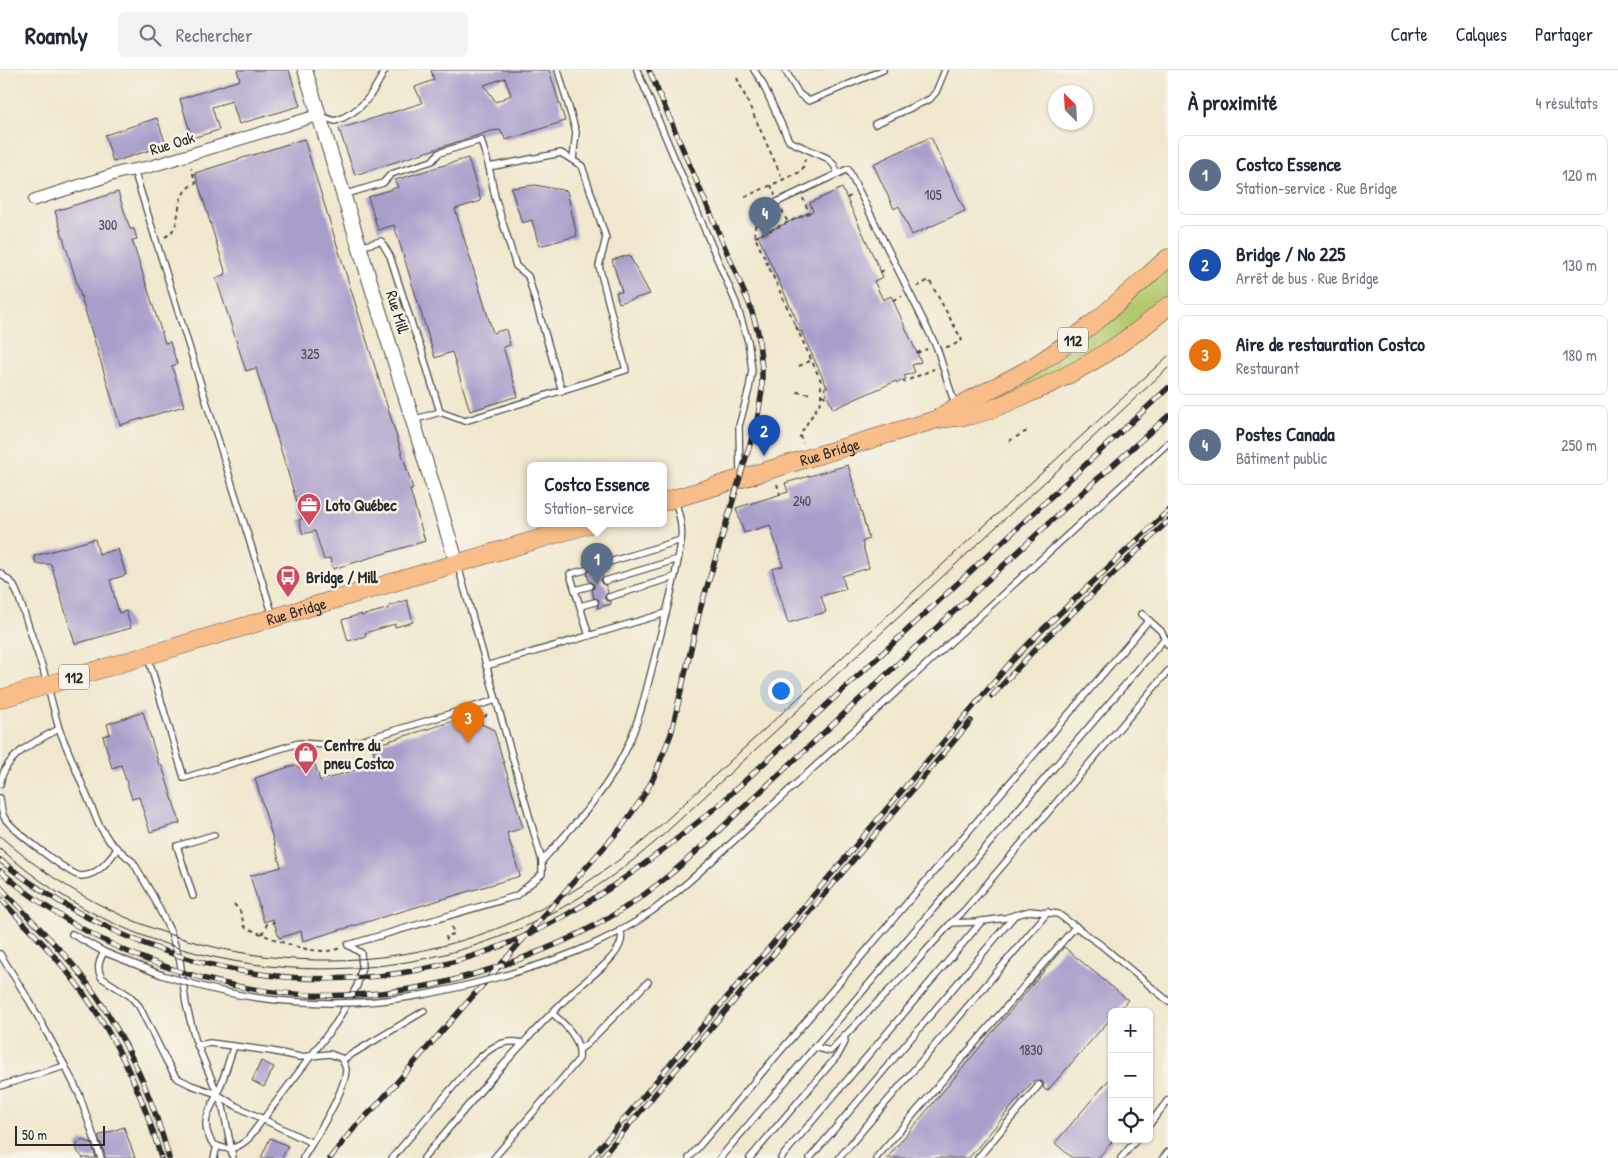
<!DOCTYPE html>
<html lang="fr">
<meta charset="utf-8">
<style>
body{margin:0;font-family:"Patrick Hand",sans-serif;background:#f2f2f3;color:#1f2937}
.controls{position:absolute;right:15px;bottom:15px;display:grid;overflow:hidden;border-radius:8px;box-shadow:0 1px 4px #0004}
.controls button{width:45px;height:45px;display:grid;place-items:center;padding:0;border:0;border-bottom:1px solid #e0e1e3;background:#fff;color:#1f2937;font:25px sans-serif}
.compass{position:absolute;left:1048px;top:15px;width:45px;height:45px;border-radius:50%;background:#fff;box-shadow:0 1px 4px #0004;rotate:336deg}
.scale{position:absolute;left:15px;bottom:12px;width:90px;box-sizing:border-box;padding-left:5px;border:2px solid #2b2b2b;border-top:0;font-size:14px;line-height:18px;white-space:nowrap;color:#2b2b2b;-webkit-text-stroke:4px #f7f3e8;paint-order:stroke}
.you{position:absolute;left:780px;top:620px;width:18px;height:18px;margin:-12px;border:4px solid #fff;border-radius:50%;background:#1a73e8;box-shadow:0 0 0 8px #1a73e833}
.badge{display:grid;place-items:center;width:32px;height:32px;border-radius:50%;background:#0f766e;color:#fff;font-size:16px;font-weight:700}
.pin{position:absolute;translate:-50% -41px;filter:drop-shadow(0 1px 2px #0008)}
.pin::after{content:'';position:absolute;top:26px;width:18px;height:15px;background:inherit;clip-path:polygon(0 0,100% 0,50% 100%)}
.popup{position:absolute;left:527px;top:392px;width:140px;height:65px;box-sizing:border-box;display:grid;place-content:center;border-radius:8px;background:#fff;filter:drop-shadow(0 1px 4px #0005);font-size:16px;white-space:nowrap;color:#747a83}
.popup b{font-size:19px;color:#1f2937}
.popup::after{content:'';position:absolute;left:50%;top:100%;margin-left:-10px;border:10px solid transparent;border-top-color:#fff}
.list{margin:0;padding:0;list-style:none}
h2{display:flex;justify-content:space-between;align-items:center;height:65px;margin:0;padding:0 20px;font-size:21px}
h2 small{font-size:16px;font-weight:400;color:#747a83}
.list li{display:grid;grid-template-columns:32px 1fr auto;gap:15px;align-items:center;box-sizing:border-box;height:80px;margin:0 10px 10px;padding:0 10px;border:1px solid #e0e1e3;border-radius:8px}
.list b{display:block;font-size:19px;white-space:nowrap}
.list p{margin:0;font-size:16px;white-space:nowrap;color:#747a83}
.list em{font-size:16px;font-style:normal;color:#747a83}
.icon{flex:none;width:28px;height:28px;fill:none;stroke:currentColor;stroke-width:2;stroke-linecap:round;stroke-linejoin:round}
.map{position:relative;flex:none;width:1168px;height:1088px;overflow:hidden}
header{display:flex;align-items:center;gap:30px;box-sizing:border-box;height:70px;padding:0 25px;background:#fff;border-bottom:1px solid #e0e1e3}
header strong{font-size:24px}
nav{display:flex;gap:28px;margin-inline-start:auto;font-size:18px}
.search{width:350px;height:45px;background:#f2f2f3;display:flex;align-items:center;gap:12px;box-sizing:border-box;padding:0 18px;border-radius:8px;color:#747a83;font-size:19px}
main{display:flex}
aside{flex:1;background:#fff}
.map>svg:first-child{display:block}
.green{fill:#b3c96e;stroke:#6f7a4c}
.building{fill:#a99dcb;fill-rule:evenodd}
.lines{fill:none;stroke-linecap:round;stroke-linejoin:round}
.service-casing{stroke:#494743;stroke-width:8}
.minor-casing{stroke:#494743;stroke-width:13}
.tertiary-casing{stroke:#494743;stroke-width:16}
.primary-casing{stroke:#494743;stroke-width:19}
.path{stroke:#494743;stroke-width:2;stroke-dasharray:4 4;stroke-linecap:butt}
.service{stroke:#fff;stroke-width:5.5}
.minor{stroke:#fff;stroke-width:11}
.tertiary{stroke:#fff;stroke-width:14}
.primary{stroke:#f8bd88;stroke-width:18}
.tram{stroke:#2b2b2b;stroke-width:1}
.rail-casing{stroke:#2b2b2b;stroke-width:5.5}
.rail{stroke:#f7f3e8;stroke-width:4;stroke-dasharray:11;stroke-linecap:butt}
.service-bridge-casing{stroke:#494743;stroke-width:8;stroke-linecap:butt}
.service-bridge{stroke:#fff;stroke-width:5.5}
.labels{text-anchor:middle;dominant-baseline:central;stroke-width:5;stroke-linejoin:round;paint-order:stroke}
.number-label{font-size:14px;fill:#4a4853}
.shield{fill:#f7f3e8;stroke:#686764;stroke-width:1}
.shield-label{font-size:15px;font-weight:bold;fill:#2b2b2b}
.street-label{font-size:16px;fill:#2b2b2b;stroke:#f7f3e8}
.poi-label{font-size:16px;font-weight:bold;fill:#2b2b2b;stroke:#f7f3e8;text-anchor:start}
</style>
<header>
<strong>Roamly</strong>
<div class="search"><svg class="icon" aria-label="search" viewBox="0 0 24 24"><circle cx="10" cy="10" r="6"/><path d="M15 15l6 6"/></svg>Rechercher</div>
<nav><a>Carte</a><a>Calques</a><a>Partager</a></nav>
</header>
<main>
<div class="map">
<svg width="1168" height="1088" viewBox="0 0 1168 1088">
<rect width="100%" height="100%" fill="#f7f3e8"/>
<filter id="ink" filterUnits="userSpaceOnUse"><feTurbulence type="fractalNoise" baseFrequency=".02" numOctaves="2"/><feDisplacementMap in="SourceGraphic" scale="10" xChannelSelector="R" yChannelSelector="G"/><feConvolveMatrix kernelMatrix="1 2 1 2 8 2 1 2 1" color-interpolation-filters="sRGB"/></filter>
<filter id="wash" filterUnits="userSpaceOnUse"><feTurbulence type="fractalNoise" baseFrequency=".0096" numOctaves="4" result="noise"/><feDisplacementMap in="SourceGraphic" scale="20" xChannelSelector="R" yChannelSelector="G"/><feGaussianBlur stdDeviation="1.12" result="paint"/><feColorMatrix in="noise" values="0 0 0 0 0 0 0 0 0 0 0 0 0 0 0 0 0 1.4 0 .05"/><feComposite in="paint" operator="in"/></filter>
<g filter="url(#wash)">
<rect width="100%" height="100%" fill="#f0e7ce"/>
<path class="green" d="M1168,197V227C1139,252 1107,278 1072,293L1071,296L980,336L979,333Z"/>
<g id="blocks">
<g class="building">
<polygon points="237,0 289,0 300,36 239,54 232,31 212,37 219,60 192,68 180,29 240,10"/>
<path d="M431,0H549L565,51L506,70L500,60L491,61L355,105L339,59L422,33L415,17L434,10ZM505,8L511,25L496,32L484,15Z"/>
<polygon points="157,48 166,75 113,92 105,65"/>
<polygon points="931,67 965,141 912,165 899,136 894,139 873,94"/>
<polygon points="304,69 413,419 410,420 425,471 333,499 330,488 324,490 315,461 303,464 299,450 302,449 256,298 246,301 216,208 226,204 195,103"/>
<polygon points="468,88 481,131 455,139 493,263 506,259 510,275 503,277 518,326 470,341 452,282 435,288 394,155 378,160 368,127 398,117 395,110"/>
<polygon points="535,115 567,121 577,166 539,176 532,150 522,153 511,118"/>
<polygon points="842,118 883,207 874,211 883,230 891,226 921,292 912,295 915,302 904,306 906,309 897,313 896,311 833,339 824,318 827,317 801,261 799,262 794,252 797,251 758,166 813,141 810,133"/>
<polygon points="118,122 130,159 134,159 137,169 132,170 165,273 170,272 177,294 172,296 184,336 120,355 55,141"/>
<polygon points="629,185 650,224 619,233 616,222 622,222 612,190"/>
<polygon points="848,395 869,469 862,472 869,498 842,506 846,519 821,526 826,542 788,553 772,499 783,496 770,455 744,463 736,438 788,422 785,413"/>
<polygon points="95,469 99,484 118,479 126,505 110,510 119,543 126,541 131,558 75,574 51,494 36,494 34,486"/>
<polygon points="598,488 598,491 595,496 597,499 601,500 603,507 601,509 601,513 606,516 608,522 604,528 606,531 611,531 611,534 597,538 599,530 594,528 592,520 594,518 594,514 589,511 587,504 589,502 589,498 584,495 583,493"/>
<polygon points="407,530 413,552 395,557 395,554 365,563 366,566 348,571 342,550 361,544 361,546 390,538 389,536"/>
<polygon points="143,642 159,695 162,696 180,753 150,762 139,727 132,729 121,695 112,698 103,666 110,664 107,654"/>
<polygon points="467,647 494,660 523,758 507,763 520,806 303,871 301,861 279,868 273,849 264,852 250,806 281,797 255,708 295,695 300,698 315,694 320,711 377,693 372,676"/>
<polygon points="1064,877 1128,930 1117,942 1112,942 1112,947 1047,1021 1043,1018 1044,1014 1042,1011 1036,1012 1034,1010 969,1088 887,1088"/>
<polygon points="261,991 274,997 264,1017 252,1011"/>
<polygon points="1112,1006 1112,1072 1098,1088 1072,1088 1055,1073"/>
<polygon points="124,1057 135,1088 106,1088 98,1066"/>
<polygon points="270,1068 288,1076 282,1088 261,1088"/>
<polygon points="82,1070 91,1073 96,1088 83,1088 77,1081 77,1074"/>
</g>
</g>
</g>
<g filter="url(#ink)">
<use href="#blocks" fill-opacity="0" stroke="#494743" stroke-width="1"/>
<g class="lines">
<defs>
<g id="service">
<polyline points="558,0 576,62 573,90"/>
<polyline points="637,0 736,233 748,271 752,300 749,319 739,356 740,406"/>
<polyline points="754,0 762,12 789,71 827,88 834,95 838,104"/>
<polyline points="785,0 799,24 809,31 883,0"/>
<path d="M320,46L335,51C363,41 372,25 385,0"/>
<polyline points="875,54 930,29 936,22 945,0"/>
<polyline points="134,100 273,546"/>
<polyline points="343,125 383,113 391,104 432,91 439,83 481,70 489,97 495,127 516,196 528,206 562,321"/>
<polyline points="762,139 848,99 937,278 955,335"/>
<polyline points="359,177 381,171 390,186 414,261 421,278 440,342 413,350"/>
<polyline points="440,342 465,351 626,300 599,196 606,168 582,96 561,83 489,97"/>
<polyline points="600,495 681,470"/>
<polyline points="585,500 570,504 589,566"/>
<polyline points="0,503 13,514 18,525 43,599 59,659 99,755 110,772 133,792 153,826 171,863 180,891 186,934 195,969 223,1037 233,1088"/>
<polyline points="605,511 678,489"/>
<polyline points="575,520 590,516"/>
<polyline points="609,527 674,507"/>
<polyline points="580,536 595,532"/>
<polyline points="1142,544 1161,561 1168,575"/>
<polyline points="148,587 184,708 299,673 343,676 496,630"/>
<polyline points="486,596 666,543"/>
<path d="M0,714C4,685 36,671 59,659"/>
<path d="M0,728C1,734 1,741 4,747C10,758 70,805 81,806C97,806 109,791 117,779"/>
<path d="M542,791C569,760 599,730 619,693C640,656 648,612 659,571C667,538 677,505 681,471C683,457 679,444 675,430"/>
<polyline points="193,826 177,776 214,765"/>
<polyline points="951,853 976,852 1005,848 1030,841 1058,844 1101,875 1168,931"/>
<polyline points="72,864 104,882"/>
<polyline points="348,875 516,826 542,804 542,791 458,496"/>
<polyline points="0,884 30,932 65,996"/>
<path d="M162,905L104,882C99,891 96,899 102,908L130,926L139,936L166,990L175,1006L179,1009L191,1015L217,1024L236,1036L312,1073"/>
<path d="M495,908C550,893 606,874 652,841C679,822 703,799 727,777L1168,373"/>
<path d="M189,913C237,927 279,932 329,933"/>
<path d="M197,975L210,973L271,981L300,987L330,984L341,988C343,991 345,994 346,999C346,1021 315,1068 303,1088"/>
<path d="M234,976C228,992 224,1009 217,1024C211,1039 201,1050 209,1067C211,1072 215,1076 220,1077C232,1081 240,1076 248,1069L336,953L357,916L362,897L361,883L348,875"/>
<polyline points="814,977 830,981 907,902 951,853 964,841 1168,601"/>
<polyline points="580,979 587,974 648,912"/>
<polyline points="342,990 424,941"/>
<polyline points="0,1016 65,996 79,1024 101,1088"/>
<polyline points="1149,1055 1168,1030"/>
<polyline points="214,1088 217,1076"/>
<path d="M392,1088L470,997C484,983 500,967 522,973"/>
<path d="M424,1088C472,1030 521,972 575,920C589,907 630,881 620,860"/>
<path d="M494,1088L579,989C582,970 565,954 552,943"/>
<polyline points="689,1088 1149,550"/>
<polyline points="720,1088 1165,568"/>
<polyline points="750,1088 838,985 845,972 844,965"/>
<polyline points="781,1088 982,851"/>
<polyline points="810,1088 1015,845"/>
<polyline points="839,1088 1048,842"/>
<polyline points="876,1088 1076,856"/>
<polyline points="978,1088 1039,1015"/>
<polyline points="1121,1088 1137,1069"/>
<polyline points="1163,1088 1168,1082"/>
</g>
<polyline id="minor" points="34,130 121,102 149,97 319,45"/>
<polyline id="tertiary" points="305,0 457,494"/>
<g id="primary">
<path d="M940,347C971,327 1006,314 1037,294C1085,264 1126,225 1168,188"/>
<path id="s1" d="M663,432L938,349C948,348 958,347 968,346C984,343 1000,336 1015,329C1071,307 1123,276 1168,236"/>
<path id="s2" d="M0,629L593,453"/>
</g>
</defs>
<use href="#service" class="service-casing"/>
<use href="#minor" class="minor-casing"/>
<use href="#tertiary" class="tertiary-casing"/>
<use href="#primary" class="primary-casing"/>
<g class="path">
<polyline points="737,8 783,110"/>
<polyline points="771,115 775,125"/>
<polyline points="745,127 802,101 805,89"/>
<polyline points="847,128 853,125"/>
<polyline points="782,140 788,153"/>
<polyline points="756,154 754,160 755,167 821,311 821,331 801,363 800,366 803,373"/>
<path d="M165,167C187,156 169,124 196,113L191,98"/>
<polyline points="755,167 809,143 803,128"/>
<polyline points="880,202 887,199"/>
<polyline points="917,217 929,210 962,270 952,276 946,277"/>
<polyline points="893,230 902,226"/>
<polyline points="917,283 927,279"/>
<polyline points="799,296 812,290"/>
<polyline points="903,310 904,312 934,299"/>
<polyline points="797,322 812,324"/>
<polyline points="822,325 828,328"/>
<polyline points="1009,371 1027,361 1028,362"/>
<polyline points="777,414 780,424"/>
<polyline points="480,654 489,641"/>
<path d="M234,834L240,841L245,857C268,867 316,889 340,878"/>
<polyline points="262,864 267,854 274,852"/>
<polyline points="447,870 446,866 454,864 451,855"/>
</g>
<use href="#service" class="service"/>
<use href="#minor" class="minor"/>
<use href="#tertiary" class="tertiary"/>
<use href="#primary" class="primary"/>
<g class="tram">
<path d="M0,766C133,885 326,923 493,860C550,839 601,806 648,767L1168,286"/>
<path d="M0,778C140,906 355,933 526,856C576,833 620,803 661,767L1168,298"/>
</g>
<defs>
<g id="rail">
<polyline points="992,626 1037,577 1168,451"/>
<path d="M0,790C155,913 358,948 540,859C606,826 663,781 720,734L1168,318"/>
<path d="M0,801C120,904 282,948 437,914"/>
<path d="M0,817C26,845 54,871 78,901C121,956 151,1021 169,1088"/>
<path d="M0,828C20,850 41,870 60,893C108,950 141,1016 161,1088"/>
<path d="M430,916C505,898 582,870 645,824C664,810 683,794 700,778L1064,439L1168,346"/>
<polyline points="330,1088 355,1057 376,1036 621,758 641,730 653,709 671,664 700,540 757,351 762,320 762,299 758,262 750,236 649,0"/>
<polyline points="591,1088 1011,592 1041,561 1168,441"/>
<polyline points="601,1088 971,651"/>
</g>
</defs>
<use href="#rail" class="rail-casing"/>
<use href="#rail" class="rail"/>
<defs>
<g id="service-bridge">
<polyline points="162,905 189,913"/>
<path d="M329,933C386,934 440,923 495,908"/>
</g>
</defs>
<use href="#service-bridge" class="service-bridge-casing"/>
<use href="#service-bridge" class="service-bridge"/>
</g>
</g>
<defs>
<symbol id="office-pin" viewBox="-11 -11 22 30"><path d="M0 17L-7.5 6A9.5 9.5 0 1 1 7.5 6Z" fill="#d1495b" stroke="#f7f3e8"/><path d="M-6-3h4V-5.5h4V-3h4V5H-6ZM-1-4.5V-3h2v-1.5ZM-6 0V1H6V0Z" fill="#fff"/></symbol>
<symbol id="bus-pin" viewBox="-11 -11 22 30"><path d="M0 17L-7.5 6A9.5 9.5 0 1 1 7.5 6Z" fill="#d1495b" stroke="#f7f3e8"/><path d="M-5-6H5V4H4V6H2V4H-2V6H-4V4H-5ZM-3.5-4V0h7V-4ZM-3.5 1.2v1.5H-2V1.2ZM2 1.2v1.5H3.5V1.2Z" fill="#fff"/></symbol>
<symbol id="shop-pin" viewBox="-11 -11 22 30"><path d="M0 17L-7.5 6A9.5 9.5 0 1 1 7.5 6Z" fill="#d1495b" stroke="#f7f3e8"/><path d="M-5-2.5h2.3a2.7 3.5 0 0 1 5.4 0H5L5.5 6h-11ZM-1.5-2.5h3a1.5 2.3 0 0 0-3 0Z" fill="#fff"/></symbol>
</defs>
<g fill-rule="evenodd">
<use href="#office-pin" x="295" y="421" width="28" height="38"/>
<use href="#bus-pin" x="274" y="493" width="28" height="38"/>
<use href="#shop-pin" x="292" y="670" width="28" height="38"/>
</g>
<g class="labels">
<g class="number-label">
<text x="933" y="124">105</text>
<text x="108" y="154">300</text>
<text x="310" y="283">325</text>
<text x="802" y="430">240</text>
<text x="1031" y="979">1830</text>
</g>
<g class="shield">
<rect x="1058" y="257.5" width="30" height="25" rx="4"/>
<rect x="59" y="594.5" width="30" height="25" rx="4"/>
</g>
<g class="shield-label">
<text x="1073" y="270">112</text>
<text x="74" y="607">112</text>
</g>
<g class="street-label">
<text transform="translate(172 73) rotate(-17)">Rue Oak</text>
<text transform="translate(398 242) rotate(73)">Rue Mill</text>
<text stroke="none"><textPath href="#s1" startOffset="174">Rue Bridge</textPath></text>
<text stroke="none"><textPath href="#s2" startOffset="309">Rue Bridge</textPath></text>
</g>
<g class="poi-label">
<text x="326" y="435">Loto Québec</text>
<text x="306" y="507">Bridge / Mill</text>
<text x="324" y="675">Centre du<tspan x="324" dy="18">pneu Costco</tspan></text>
</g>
</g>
</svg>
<div class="controls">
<button>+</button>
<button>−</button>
<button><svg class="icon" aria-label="locate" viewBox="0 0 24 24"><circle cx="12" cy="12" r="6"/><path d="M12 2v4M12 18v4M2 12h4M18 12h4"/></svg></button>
</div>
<svg class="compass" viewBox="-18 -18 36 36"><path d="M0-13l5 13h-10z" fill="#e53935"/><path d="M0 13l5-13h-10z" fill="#747a83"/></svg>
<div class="scale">50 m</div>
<div class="you"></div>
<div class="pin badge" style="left:597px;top:514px;background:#5c6f8a">1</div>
<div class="popup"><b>Costco Essence</b>Station-service</div>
<div class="pin badge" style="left:764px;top:386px;background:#1a4fb4">2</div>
<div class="pin badge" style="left:468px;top:673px;background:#e8710a">3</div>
<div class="pin badge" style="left:765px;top:168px;background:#5c6f8a">4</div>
</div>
<aside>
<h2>À proximité<small>4 résultats</small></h2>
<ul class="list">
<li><span class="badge" style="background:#5c6f8a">1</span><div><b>Costco Essence</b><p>Station-service · Rue Bridge</p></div><em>120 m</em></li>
<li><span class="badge" style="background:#1a4fb4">2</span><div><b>Bridge / No 225</b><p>Arrêt de bus · Rue Bridge</p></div><em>130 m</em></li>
<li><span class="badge" style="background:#e8710a">3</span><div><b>Aire de restauration Costco</b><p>Restaurant</p></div><em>180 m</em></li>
<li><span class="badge" style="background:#5c6f8a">4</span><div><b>Postes Canada</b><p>Bâtiment public</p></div><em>250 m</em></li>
</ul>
</aside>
</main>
